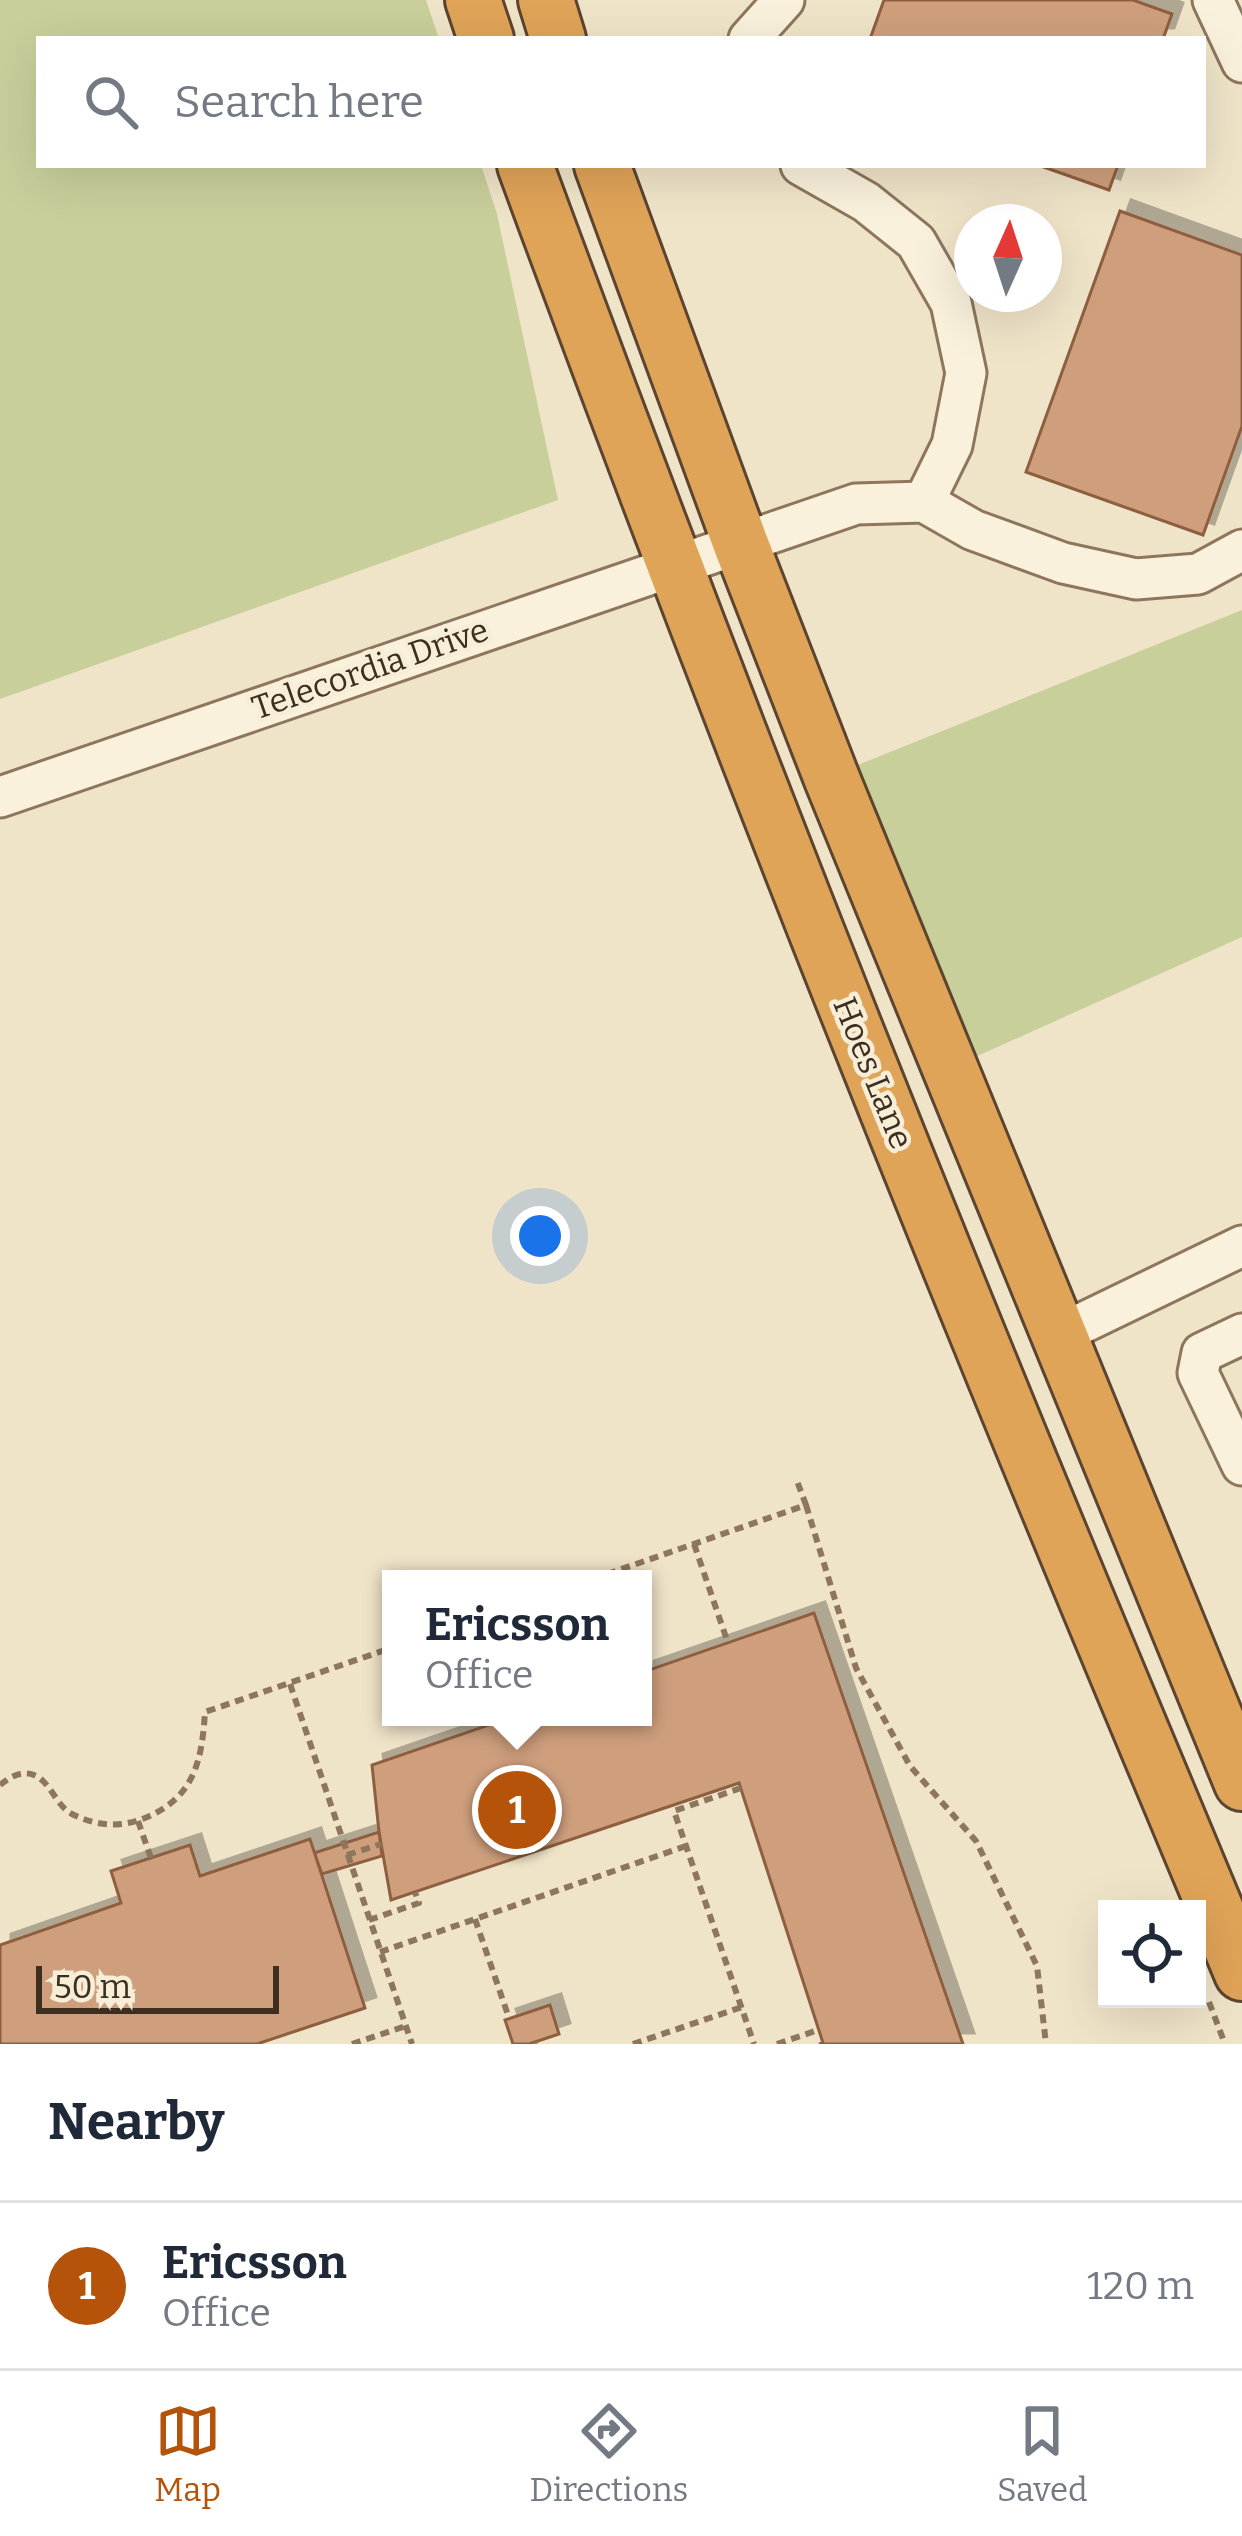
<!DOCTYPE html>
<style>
body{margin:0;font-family:Bitter,serif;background:#f6f6f7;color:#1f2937}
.controls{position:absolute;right:36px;bottom:36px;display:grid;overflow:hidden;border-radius:0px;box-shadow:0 12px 48px #0002}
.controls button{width:108px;height:108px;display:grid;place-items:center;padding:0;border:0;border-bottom:3px solid #e0e1e3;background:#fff;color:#1f2937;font:60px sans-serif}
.compass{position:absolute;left:954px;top:204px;width:108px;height:108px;border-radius:50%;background:#fff;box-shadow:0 12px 48px #0002;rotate:3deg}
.scale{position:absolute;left:36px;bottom:30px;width:243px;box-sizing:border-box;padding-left:12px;border:6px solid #3d2e20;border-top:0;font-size:33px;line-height:42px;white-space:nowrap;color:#3d2e20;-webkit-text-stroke:9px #f7eed8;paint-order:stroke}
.you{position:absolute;left:540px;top:1236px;width:42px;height:42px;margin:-30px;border:9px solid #fff;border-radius:50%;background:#1a73e8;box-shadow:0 0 0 18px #1a73e833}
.badge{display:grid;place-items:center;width:78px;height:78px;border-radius:50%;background:#b45309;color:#fff;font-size:39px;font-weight:700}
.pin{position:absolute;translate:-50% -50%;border:6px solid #fff;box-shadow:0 3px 12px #0006}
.popup{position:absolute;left:382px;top:1570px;width:270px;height:156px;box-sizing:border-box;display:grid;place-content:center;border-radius:0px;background:#fff;filter:drop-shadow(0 3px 9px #0005);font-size:39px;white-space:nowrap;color:#747a83}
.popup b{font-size:45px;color:#1f2937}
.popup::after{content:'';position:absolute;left:50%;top:100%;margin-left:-24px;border:24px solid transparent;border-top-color:#fff}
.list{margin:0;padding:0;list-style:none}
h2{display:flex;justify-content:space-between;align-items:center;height:156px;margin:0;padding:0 48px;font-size:51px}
h2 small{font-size:39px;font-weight:400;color:#747a83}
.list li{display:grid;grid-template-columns:78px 1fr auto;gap:36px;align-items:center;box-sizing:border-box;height:168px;padding:0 48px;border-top:3px solid #e0e1e3}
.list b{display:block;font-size:45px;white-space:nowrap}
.list p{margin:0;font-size:39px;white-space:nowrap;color:#747a83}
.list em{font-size:39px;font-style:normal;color:#747a83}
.icon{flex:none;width:66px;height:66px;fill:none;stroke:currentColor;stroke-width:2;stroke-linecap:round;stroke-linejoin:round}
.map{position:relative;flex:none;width:1242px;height:2044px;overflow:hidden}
.search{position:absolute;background:#fff;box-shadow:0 12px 48px #0002;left:36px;right:36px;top:36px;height:132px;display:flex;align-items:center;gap:30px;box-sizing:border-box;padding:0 42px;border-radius:0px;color:#747a83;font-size:45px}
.sheet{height:324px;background:#fff}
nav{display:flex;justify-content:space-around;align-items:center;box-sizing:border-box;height:168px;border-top:3px solid #e0e1e3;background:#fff;font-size:33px;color:#747a83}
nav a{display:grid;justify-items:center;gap:6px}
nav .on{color:#b45309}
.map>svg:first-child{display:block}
.green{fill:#c9cf9b}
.building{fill:#cf9f7d;stroke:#8d5f41;stroke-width:3;filter:url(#shadow)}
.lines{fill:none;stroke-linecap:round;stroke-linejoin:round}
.minor-casing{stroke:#8d765c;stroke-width:45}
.highway-casing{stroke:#5b4430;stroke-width:60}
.path{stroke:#8d765c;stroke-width:6;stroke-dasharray:9 6;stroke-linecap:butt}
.minor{stroke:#faf1dc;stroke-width:39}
.highway{stroke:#e0a458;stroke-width:54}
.labels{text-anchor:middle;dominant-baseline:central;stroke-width:9;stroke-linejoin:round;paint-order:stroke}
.street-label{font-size:33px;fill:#3d2e20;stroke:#f7eed8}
</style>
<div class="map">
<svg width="1242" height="2044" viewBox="0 0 1242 2044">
<defs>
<filter id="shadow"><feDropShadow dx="11" dy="-11" stdDeviation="0" flood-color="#0004"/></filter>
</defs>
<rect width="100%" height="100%" fill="#f0e4c8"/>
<g class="green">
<polygon points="0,0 426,0 439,39 39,39 39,165 481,165 497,214 558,500 0,699"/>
<polygon points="1242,610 1242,937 962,1063 848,769"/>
</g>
<g class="building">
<polygon points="884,0 1133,0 1172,14 1163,39 870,39"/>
<polygon points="1038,165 1118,165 1109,190"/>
<polygon points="1120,211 1242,255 1242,426 1203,535 1026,472"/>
<polygon points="814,1613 963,2044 819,2044 823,2043 739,1783 391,1900 379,1832 372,1765 512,1717 643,1717 643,1672"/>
<polygon points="379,1832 382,1856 322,1874 314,1853"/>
<polygon points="310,1839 365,2008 257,2044 0,2044 0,1945 121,1903 111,1871 190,1845 200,1876"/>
<polygon points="550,2005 559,2034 529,2044 513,2044 505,2020"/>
</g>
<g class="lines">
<defs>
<g id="minor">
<polyline points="1213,0 1242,62"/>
<polyline points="749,39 784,0"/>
<polyline points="801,165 866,202 916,242 951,303 966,373 952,445 924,502"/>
<polyline points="0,797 856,504 924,502 973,530 1063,563 1136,579 1198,574 1242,550"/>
<polyline points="1060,1334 1242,1246"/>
<polyline points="1242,1334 1202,1353 1198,1373 1242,1465"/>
</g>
<g id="highway">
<polyline points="473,0 486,39"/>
<polyline points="546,0 558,39"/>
<path d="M525,165C671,562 824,958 984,1350C1068,1558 1156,1765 1242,1973"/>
<polyline points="602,165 740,542 832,779 1242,1783"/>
</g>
</defs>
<use href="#minor" class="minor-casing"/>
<use href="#highway" class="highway-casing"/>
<g class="path">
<polyline points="806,1505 856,1668 910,1766 976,1841 1037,1966 1046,2044"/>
<polyline points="694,1544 728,1643"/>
<polyline points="593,1579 806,1505 797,1481"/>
<polyline points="290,1684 412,2044"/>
<path d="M0,1785C10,1777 21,1770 34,1775C51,1782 56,1806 72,1814C96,1826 120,1828 145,1818C194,1798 202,1761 205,1712L391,1648"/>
<polyline points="741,1788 674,1811 754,2044"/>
<polyline points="138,1821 151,1858"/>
<polyline points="347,1855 381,1844"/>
<polyline points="475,1919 509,2018"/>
<polyline points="369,1920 419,1903 415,1892"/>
<polyline points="380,1952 686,1846"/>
<polyline points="1209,2002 1225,2044"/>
<polyline points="535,2042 536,2044"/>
<polyline points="352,2044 406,2026"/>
<polyline points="633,2044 742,2007"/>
<polyline points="777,2044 818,2030"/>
</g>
<use href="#minor" class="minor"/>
<use href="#highway" class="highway"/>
</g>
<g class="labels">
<g class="street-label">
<text transform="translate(370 669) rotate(-19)">Telecordia Drive</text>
<text transform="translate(873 1073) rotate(68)">Hoes Lane</text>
</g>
</g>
</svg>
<div class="controls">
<button><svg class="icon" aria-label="locate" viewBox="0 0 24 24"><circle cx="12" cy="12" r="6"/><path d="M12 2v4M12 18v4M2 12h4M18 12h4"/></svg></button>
</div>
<svg class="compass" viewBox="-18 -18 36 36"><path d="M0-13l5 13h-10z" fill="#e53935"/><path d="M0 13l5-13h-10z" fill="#747a83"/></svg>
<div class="scale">50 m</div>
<div class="you"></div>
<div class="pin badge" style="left:517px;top:1810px">1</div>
<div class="popup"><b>Ericsson</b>Office</div>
<div class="search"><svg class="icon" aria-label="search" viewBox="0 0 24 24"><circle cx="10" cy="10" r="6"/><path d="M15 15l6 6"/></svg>Search here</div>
</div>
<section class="sheet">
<h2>Nearby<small></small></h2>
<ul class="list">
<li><span class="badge">1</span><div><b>Ericsson</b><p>Office</p></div><em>120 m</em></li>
</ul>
</section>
<nav>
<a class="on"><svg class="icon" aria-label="map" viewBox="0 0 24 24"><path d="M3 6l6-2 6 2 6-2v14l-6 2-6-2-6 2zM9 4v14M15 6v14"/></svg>Map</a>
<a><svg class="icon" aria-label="directions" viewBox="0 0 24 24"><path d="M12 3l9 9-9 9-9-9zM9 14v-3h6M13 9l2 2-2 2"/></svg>Directions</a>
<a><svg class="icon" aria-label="saved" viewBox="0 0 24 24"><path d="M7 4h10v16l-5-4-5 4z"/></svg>Saved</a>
</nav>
